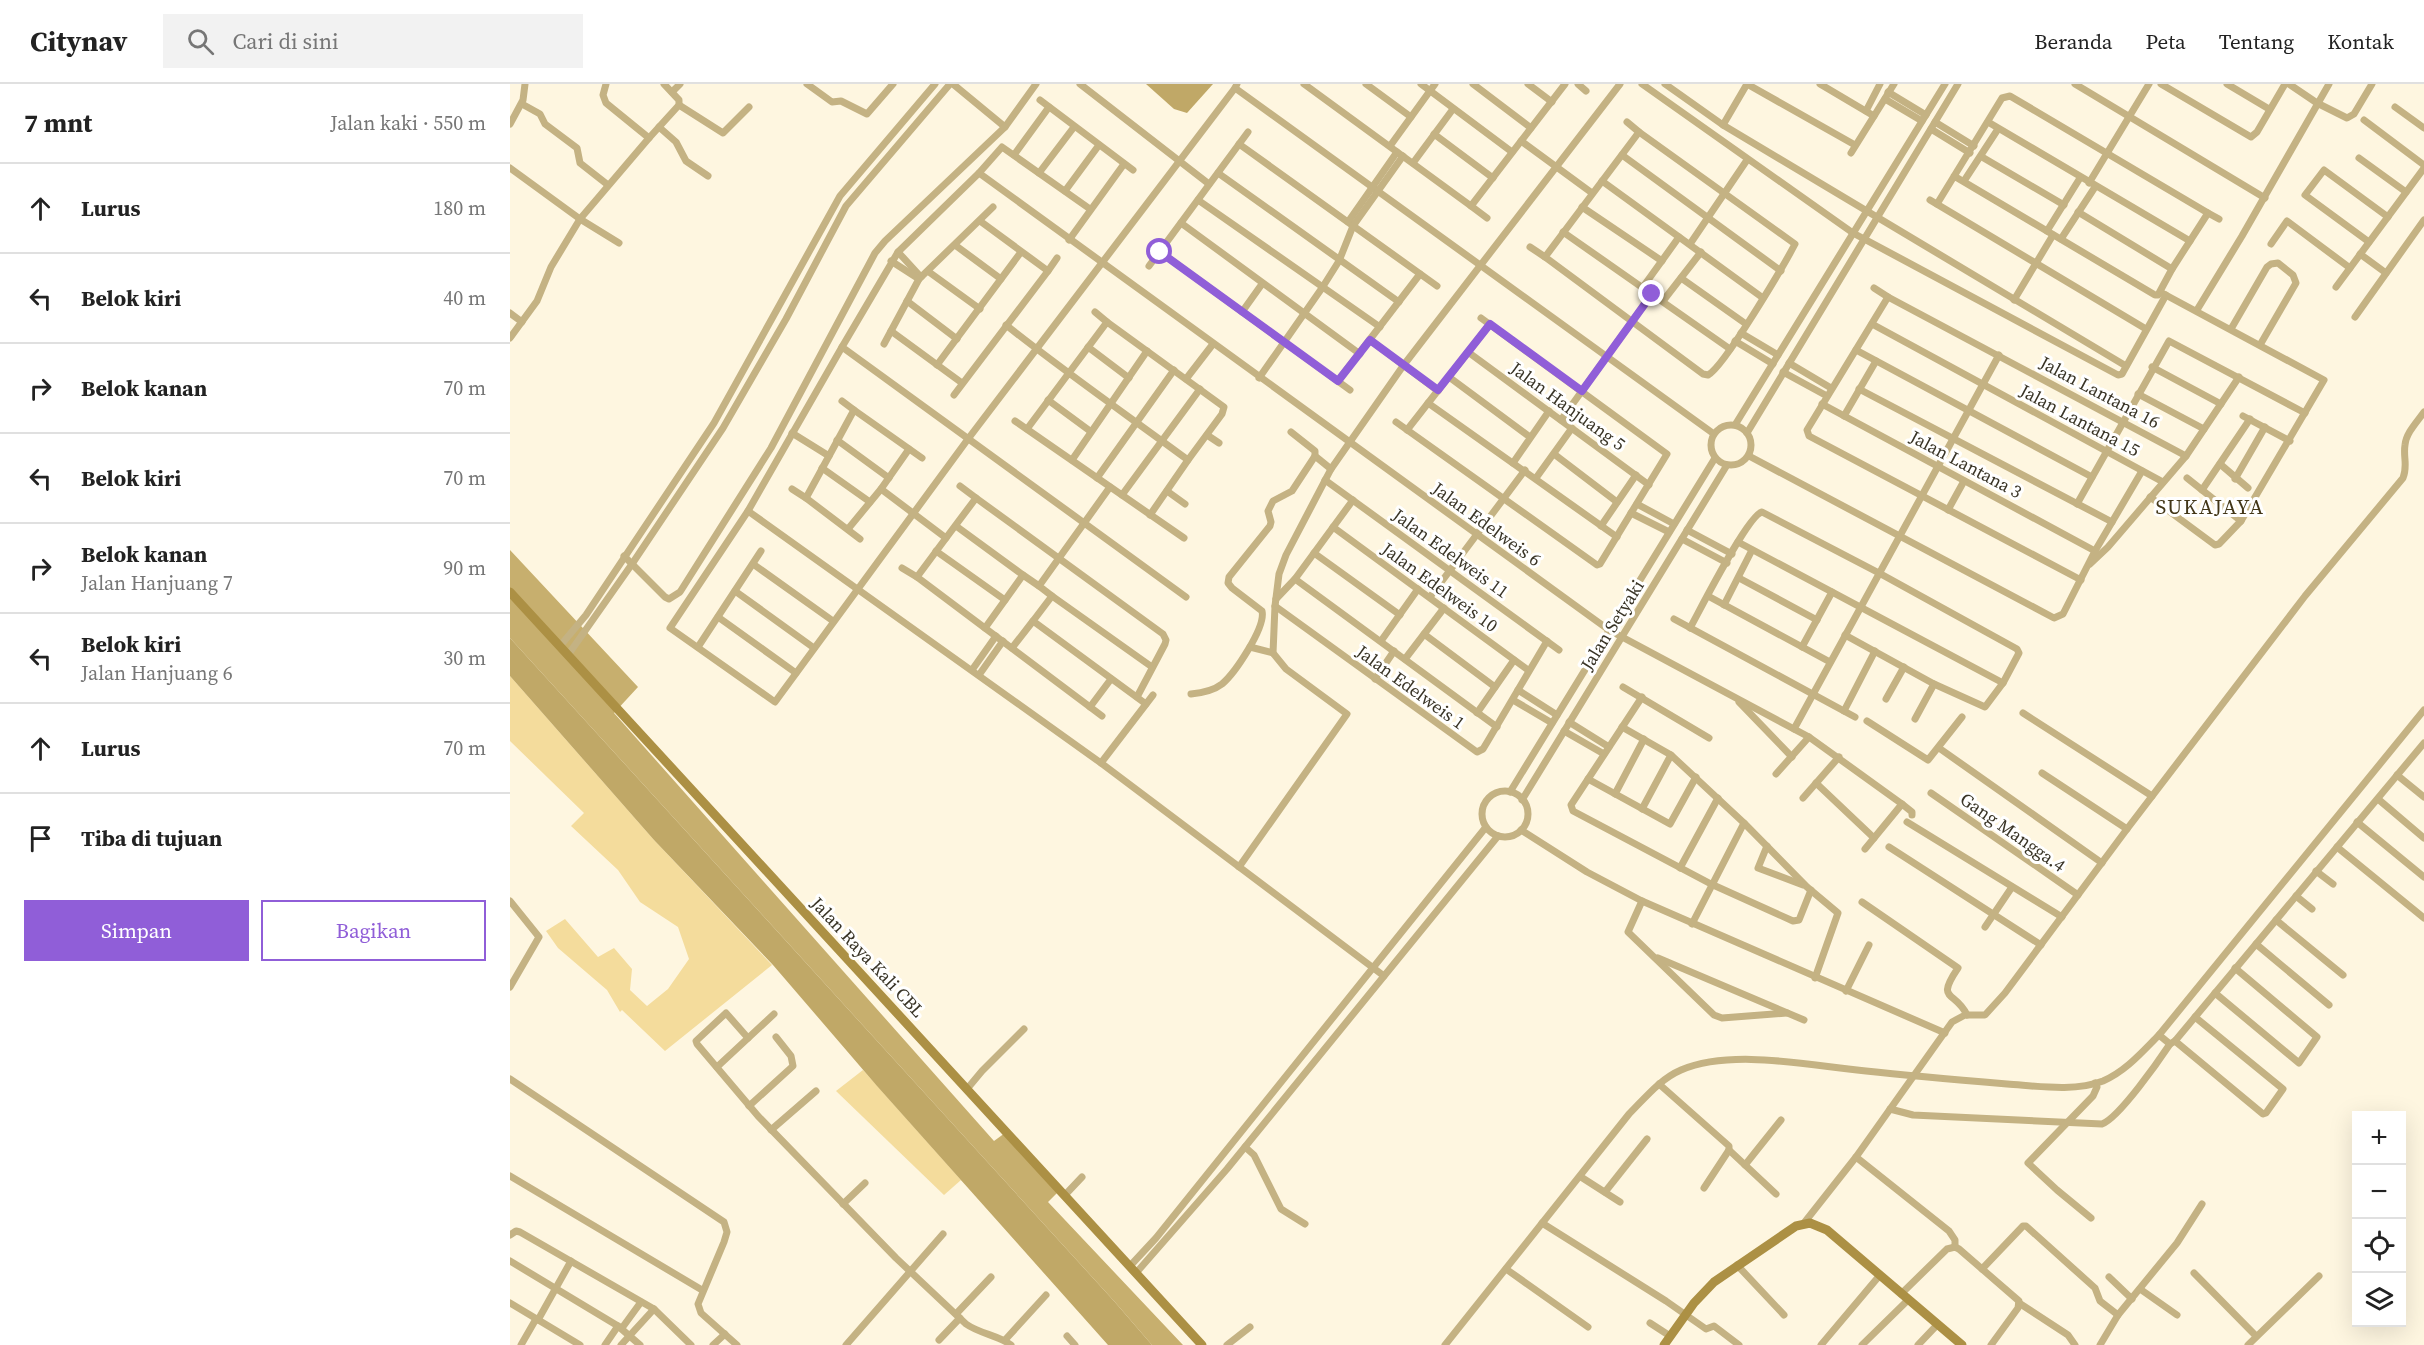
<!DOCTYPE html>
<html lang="id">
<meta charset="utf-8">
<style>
body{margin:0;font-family:"Source Serif 4",serif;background:#f2f2f2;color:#222}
.controls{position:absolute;right:18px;bottom:18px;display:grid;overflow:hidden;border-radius:0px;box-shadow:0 6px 24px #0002}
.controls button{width:54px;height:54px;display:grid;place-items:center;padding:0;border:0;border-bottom:2px solid #e0e0e0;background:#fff;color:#222;font:30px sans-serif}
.stop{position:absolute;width:18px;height:18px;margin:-14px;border:4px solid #905ed8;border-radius:50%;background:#fff}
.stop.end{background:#905ed8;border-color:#fff;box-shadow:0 2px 6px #0008}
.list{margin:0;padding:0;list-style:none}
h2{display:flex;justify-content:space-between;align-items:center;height:78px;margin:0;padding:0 24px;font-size:26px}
h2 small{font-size:20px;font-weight:400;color:#767676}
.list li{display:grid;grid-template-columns:39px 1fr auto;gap:18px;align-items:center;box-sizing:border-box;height:90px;padding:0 24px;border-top:2px solid #e0e0e0}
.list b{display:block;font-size:22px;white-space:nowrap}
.list p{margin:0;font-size:20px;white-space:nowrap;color:#767676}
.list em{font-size:20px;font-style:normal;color:#767676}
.actions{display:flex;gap:12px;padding:18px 24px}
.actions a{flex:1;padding:14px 0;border:2px solid #905ed8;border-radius:0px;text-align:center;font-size:21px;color:#905ed8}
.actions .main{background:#905ed8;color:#fff}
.icon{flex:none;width:33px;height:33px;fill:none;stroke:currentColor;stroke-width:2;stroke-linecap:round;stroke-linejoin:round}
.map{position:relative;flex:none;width:1914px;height:1261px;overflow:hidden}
header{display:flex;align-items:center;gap:36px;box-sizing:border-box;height:84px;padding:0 30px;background:#fff;border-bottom:2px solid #e0e0e0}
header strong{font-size:28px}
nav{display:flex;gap:33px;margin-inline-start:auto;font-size:21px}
.search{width:420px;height:54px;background:#f2f2f2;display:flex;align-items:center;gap:15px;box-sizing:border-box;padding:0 21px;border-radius:0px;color:#767676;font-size:22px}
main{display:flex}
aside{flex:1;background:#fff}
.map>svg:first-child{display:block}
.green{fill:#f4dc9c}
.forest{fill:#c7af6e}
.water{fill:#c0a867}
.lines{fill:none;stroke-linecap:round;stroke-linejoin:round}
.street{stroke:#c4b283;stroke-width:7}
.secondary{stroke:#ac9044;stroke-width:9}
.route{stroke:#905ed8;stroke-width:8}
.labels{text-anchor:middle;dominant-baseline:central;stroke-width:6;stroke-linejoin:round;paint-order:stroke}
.street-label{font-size:18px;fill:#393426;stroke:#fff}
.quarter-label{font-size:21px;letter-spacing:1.5px;fill:#423617;stroke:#fff}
</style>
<header>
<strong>Citynav</strong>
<div class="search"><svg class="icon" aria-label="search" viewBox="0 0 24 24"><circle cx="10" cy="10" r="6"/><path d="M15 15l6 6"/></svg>Cari di sini</div>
<nav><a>Beranda</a><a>Peta</a><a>Tentang</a><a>Kontak</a></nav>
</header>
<main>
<aside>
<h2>7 mnt<small>Jalan kaki · 550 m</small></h2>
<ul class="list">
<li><svg class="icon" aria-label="ahead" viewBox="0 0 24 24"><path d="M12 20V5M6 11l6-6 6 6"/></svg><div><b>Lurus</b></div><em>180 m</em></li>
<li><svg class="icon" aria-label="left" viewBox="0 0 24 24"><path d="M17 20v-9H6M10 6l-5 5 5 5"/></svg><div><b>Belok kiri</b></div><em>40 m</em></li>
<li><svg class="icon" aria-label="right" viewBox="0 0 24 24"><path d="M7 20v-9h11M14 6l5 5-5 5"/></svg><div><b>Belok kanan</b></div><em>70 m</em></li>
<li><svg class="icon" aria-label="left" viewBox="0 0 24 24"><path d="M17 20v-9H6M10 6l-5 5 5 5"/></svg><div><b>Belok kiri</b></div><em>70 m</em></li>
<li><svg class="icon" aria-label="right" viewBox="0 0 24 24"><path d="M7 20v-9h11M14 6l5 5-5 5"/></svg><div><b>Belok kanan</b><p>Jalan Hanjuang 7</p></div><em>90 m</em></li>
<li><svg class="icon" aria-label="left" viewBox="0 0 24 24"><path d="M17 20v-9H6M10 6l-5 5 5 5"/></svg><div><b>Belok kiri</b><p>Jalan Hanjuang 6</p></div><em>30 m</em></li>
<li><svg class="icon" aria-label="ahead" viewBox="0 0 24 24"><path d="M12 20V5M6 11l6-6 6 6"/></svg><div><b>Lurus</b></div><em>70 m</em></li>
<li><svg class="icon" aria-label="arrive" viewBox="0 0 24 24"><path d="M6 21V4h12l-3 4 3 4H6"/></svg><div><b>Tiba di tujuan</b></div></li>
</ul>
<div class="actions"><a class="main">Simpan</a><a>Bagikan</a></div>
</aside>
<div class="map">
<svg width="1914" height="1261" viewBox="0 0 1914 1261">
<rect width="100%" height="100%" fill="#fef6e0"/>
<g class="green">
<polygon points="0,592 144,756 262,881 155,967 112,926 110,928 97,906 48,864 36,847 55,835 88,873 104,864 122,885 120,906 137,922 158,905 179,875 168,843 130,818 108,786 61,742 74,729 0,657"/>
<polygon points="353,986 451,1096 434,1111 326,1007"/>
</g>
<polygon class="forest" points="0,466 128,603 104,629 484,1057 495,1049 551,1105 538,1118 673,1261 642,1261 604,1217 0,554"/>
<g class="water">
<polygon points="636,0 703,0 677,29 664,25"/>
<polygon points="0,554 604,1217 642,1261 598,1261 367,1002 263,881 144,756 0,592"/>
</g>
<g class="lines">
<g class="street">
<polyline points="96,0 93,11 96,19 139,54"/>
<polyline points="297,0 322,18 331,17 357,30 383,0"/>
<polyline points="443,0 495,43 526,0"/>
<polyline points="570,0 699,100"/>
<polyline points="727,0 725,4 1204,350"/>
<polyline points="794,0 961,122 1055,0"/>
<polyline points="856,0 901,33"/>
<polyline points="911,0 1002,68"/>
<polyline points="963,0 1021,44"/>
<polyline points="1018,0 1042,18"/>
<polyline points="1068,0 1076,7"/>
<polyline points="1132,0 1343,149 1608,291 1612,290 1656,211"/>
<polyline points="1155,0 1213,41 1616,282"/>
<polyline points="1237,0 1345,61"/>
<polyline points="1310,0 1364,32"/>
<polyline points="1565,0 1755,114"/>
<polyline points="1651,0 1741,53 1747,48 1775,0"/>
<polyline points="1717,0 1759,25"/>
<polyline points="1779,0 1807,19 1837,34 1844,30 1862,0"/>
<polyline points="162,8 170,0"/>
<polyline points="1378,8 1416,31"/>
<polyline points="1375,15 1412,37"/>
<polyline points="530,16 623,86"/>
<polyline points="12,20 30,30 35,40 67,64 70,79 98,101"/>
<polyline points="169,21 213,49 239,23"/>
<polyline points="1885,23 1914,44"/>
<polyline points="1356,27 1370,0"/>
<polyline points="1854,36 1914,81"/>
<polyline points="1117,38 1129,48"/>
<polyline points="1425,38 1464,62"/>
<polyline points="1478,38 1680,157"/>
<polyline points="0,40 13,16 15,0"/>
<polyline points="1213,41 1237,0"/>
<polyline points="149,43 166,58 176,77 198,92"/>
<polyline points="1421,45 1460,69"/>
<path d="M1129,48L1285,160C1274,181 1214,283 1198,291L1193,290L1035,173Z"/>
<polyline points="924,50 983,94"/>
<polyline points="1011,57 1082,109"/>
<polyline points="729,60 927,202"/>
<polyline points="880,62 925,0"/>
<polyline points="1341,69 1384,0"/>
<polyline points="504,71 539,23"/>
<polyline points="1112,71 1271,187"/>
<polyline points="1472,73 1554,121"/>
<polyline points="1849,74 1896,108"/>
<polyline points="903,79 943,25"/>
<polyline points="0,84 70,135 109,159"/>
<polyline points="469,89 492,63 580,125"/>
<polyline points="529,89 564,43"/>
<polyline points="708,89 889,218"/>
<polyline points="1092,97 1253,214"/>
<polyline points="1454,97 1488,45"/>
<polyline points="1579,99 1639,0"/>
<polyline points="555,107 589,61"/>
<polyline points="688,116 870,243"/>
<polyline points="1420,116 1636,245"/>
<polyline points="1427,120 1492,14 1500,12 1698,129 1662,185 1648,211 1645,211 1444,92"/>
<polyline points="961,122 977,134"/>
<polyline points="1072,123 1152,177"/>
<polyline points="1568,128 1662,185"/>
<polyline points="1698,129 1709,135"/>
<polyline points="838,138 887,68"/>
<polyline points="671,139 850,270"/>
<polyline points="1537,147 1570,94"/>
<polyline points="1053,148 1220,265"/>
<polyline points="1551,155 1585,103"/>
<polyline points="559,156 614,80"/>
<polyline points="1859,158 1795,111 1814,86 1878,133"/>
<polyline points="1180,160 1237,76"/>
<polyline points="1761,160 1777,137 1840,184"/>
<polyline points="445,161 491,195"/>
<polyline points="1020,163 1035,173"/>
<polyline points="388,168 411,193"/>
<polyline points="650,168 840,306"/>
<polyline points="1850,170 1876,189"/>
<polyline points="381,177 409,195"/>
<polyline points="639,182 738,48"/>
<polyline points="538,187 547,174"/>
<polyline points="419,188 470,225"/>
<polyline points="1171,194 1236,240"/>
<polyline points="1133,203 1169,153"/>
<polyline points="1826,203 1914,84"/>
<polyline points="1364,204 1378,213"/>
<polyline points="1504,216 1543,151"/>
<polyline points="397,217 447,255"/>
<polyline points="1153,217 1191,168"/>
<polyline points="1687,226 1732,152 1819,0"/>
<polyline points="585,228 597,238"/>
<polyline points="732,228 752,200"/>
<polyline points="0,229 12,238"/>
<polyline points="1845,233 1914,136"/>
<polyline points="1362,240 1653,398"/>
<path d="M496,241C555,288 617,331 678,376L712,330L714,323L597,238L517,345"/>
<polyline points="1721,245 1757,183 1761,180 1768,179 1783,191 1786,199 1750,261"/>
<polyline points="381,247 452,299"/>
<polyline points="1231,249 1268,271"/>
<polyline points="0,254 27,217 41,183 70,135 139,54 169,21 169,16 154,0"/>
<polyline points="860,256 928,307"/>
<polyline points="1225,257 1263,280"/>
<polyline points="374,260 409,195 483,123"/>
<polyline points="332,263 238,427 160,544 265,618 458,355 725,4"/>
<polyline points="578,263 619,294"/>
<polyline points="1346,266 1582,393"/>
<polyline points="958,268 1139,401"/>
<polyline points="1279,279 1321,304"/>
<polyline points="427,281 511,168"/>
<polyline points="1642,283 1711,320"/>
<polyline points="1273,288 1317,312"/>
<polyline points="939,293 1020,353"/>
<polyline points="749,294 812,204 829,177 843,142 893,72"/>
<polyline points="676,295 703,260"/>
<polyline points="828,297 910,190"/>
<polyline points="1349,305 1602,438"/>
<polyline points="1628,310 1694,345"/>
<polyline points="444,311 538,187 470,137"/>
<polyline points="538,316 580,347"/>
<polyline points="918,319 1107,453"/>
<polyline points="1312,320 1585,467"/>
<polyline points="344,326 412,374"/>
<polyline points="1334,332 1366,277"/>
<polyline points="1733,332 1780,357"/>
<polyline points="1051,336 1142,210"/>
<polyline points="505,337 674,454"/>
<polyline points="886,338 1087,481 1090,480 1157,370 971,234"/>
<circle cx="1221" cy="361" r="20"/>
<polyline points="1225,341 1435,0"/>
<polyline points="897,346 980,240"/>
<polyline points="781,348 805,367 805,372 821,385"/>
<polyline points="282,349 319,372 344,326 332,317"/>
<polyline points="1237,349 1448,0"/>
<polyline points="697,351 709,359"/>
<polyline points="327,356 379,394"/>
<polyline points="1044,370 1107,418"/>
<polyline points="1239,372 1544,534 1553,530 1585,467 1632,387"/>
<polyline points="562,376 637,267"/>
<polyline points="1003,379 1039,327"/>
<polyline points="1710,380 1738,404"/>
<polyline points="312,384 360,418"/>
<polyline points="587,394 664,286"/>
<polyline points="1026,394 1062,344"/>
<polyline points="1677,394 1731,437"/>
<polyline points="1725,395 1755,343"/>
<polyline points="815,396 1049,566"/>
<polyline points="450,402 466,414"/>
<polyline points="282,405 296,414 319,372"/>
<polyline points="371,405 436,454 466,414 653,550 656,556 655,560 627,613"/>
<polyline points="1692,406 1740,335"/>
<polyline points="657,407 675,420"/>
<polyline points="612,411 690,305"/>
<polyline points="1640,413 1705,461 1709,460 1731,437 1814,296 1652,209"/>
<polyline points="296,414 350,455"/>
<polyline points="1127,420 1164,440"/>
<polyline points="1567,420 1659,257 1795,329"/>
<polyline points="1438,426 1454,397"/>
<polyline points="238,427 591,679 874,892"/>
<polyline points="1121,429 1159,448"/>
<polyline points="640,431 678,376"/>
<polyline points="446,442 513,491"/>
<polyline points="1091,442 1126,391"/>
<polyline points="823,443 1018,586"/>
<polyline points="338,445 371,405 399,365"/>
<polyline points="1177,446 1222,470"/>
<polyline points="1172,455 1217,479"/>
<polyline points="1228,458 1493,599"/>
<polyline points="426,467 495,516"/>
<polyline points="804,469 890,531"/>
<polyline points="114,472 155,513 159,515 170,508 261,364 365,169 375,157 495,43"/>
<polyline points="243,480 323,537"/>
<polyline points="1580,480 1598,463 1676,372 1729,293"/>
<polyline points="392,484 407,493 592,632"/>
<polyline points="407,493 436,454"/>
<polyline points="1229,494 1307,536"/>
<polyline points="785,495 987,643"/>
<polyline points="1571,496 1299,352 1297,346 1378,213 1676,372"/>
<polyline points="225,507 304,564"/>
<polyline points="542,512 529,502 600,403"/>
<polyline points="1198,512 1320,578"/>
<polyline points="676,513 332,263 388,168 469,89 1099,546 1299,653 1392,720 1402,728 1402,731"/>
<polyline points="920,513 1015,386"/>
<polyline points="766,515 785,495 843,416"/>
<polyline points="1214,521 1242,466"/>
<polyline points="765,522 967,668 973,665 979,655 1037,557"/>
<polyline points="208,533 286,589"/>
<polyline points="1164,535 1345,633"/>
<polyline points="475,544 513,491 529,502"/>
<path d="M1180,544C1190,526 1238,431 1252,428L1369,489L1507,565L1509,569L1493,599L1475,623L1424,600L1335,551"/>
<polyline points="914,550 985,603"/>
<polyline points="871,557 908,505"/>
<polyline points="50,562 76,531 204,339 330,112 425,0"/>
<polyline points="188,563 251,467"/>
<polyline points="740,563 763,569"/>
<polyline points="1292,563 1322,508"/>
<polyline points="502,564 523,537"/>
<polyline points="58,571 122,480 213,344 276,235 336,122 440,0"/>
<polyline points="895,575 934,524"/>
<polyline points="462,586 486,552"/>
<polyline points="469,591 493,557"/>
<polyline points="865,595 884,567"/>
<polyline points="1113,603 1199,654"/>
<polyline points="1008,606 1047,631"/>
<path d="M681,610C691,609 703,607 712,600C725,589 756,543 752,527L722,504L718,499L719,493L760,442L761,438L758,427L763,417L782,407L805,372"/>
<polyline points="1132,613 1061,721 1063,727 1201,800 1283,837 1289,836 1301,806"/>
<polyline points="1376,615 1394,583"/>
<polyline points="1003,616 1042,639"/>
<polyline points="1229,618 1282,673"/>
<polyline points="636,620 523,537 542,512 642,583"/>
<polyline points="580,623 601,595"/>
<polyline points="1334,627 1365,567"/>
<polyline points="967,629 1004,576"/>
<polyline points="1513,629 1642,712"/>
<polyline points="1405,635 1424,600"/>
<polyline points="1357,637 1418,676 1452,633"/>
<polyline points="1059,638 1099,663"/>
<polyline points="1112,643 1161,671 1234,739 1297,803 1328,829 1305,894"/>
<polyline points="1284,645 1489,271"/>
<polyline points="1054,647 1094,670"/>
<polyline points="1429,664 1592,779"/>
<polyline points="591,679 643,611"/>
<polyline points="1532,689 1617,745"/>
<polyline points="1266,690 1299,653"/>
<polyline points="1887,691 1914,713"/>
<polyline points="1078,695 1160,740 1186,693"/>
<polyline points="1306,699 1364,754"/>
<circle cx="995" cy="730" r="23"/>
<polyline points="1000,708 1205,374"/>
<polyline points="1421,709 1568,811"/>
<polyline points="1105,710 1134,655"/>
<polyline points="1293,714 1329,673"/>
<polyline points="1868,715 1914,754"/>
<polyline points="1012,716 1217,381"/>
<polyline points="1132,725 1161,671"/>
<polyline points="1397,738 1552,833"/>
<polyline points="1847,738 1914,793"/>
<polyline points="1011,746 1077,788 1132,817 1435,949"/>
<polyline points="1257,762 1248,784 1293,801"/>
<polyline points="1379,763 1531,861"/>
<polyline points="1827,763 1914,834"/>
<polyline points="1355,765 1392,720"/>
<polyline points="729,783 837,630 776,585 763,569 765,522 769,490 776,471 821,385 893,282 1110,0"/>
<polyline points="1170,784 1208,714"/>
<polyline points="1806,787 1823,800"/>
<polyline points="1786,812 1802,825"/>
<polyline points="0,817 29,853 0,903"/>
<polyline points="1132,817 1118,848 1204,931 1212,934 1277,929"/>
<path d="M1352,818L1448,884C1425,918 1445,906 1457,931"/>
<polyline points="1766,836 1833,891"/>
<polyline points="1182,840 1234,739"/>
<polyline points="1475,843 1502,803"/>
<polyline points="1746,860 1819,921"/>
<polyline points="1148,874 1294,936"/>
<polyline points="1336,907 1359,861"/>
<polyline points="1705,909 1789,979 1807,953 1725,884"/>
<polyline points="1649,951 1660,960 1665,957 1914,659"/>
<path d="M238,954L216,929L186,957L187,960L248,1032L386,1174L456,1240C470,1250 488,1251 501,1261"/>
<polyline points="1665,957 1753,1030 1756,1029 1773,1005 1685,933"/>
<polyline points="207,983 264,930"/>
<polyline points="0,995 214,1138 217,1148 214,1158 188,1220 191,1229 227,1261"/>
<polyline points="1149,1000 1219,1062 1219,1066 1194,1104"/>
<polyline points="457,1005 472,987 514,945"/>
<polyline points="239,1022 283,982 281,972 266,953"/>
<path d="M1380,1025L1403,1031L1592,1040C1609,1034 1650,975 1660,960"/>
<polyline points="261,1046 306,1007"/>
<polyline points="735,1063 744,1071 771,1125 795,1140"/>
<polyline points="1219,1066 1266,1110"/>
<polyline points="1346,1073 1439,1147 1445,1156 1445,1163"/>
<polyline points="1235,1081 1271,1036"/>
<polyline points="0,1092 192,1206"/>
<polyline points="1071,1093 1110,1118"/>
<polyline points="1095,1108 1137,1055"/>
<polyline points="555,1111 572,1093"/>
<polyline points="333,1120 355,1099"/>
<polyline points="1581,1134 1547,1106 1518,1079 1583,1012 1587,1003 1585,999"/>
<polyline points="1032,1139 1156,1217 1196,1245 1204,1242 1229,1261"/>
<path d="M1294,1139L1346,1073L1442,938L1455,931H1475L1495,909L1617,745L1795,512L1893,394C1898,382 1893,373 1895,361C1896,349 1907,338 1914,328"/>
<polyline points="0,1151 6,1147 10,1148 144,1225 181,1261"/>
<polyline points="0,1177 108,1242 130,1261"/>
<polyline points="1227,1181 1274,1231"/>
<polyline points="620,1182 646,1154 976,743"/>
<polyline points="996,1185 1078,1243"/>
<polyline points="1472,1185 1513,1142 1516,1142 1585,1204 1590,1217 1608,1231"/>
<polyline points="626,1189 717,1085 988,752"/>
<polyline points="1684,1189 1746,1252"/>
<polyline points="1599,1193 1622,1215"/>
<polyline points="1630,1205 1667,1231"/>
<polyline points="1391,1210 1437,1165 1445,1163 1449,1165 1509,1217 1508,1224 1481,1261"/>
<polyline points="0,1219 70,1261"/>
<polyline points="1509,1219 1558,1251 1565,1261"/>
<polyline points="446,1230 481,1193"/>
<polyline points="28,1236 61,1177"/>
<polyline points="1140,1239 1160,1252"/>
<polyline points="112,1244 131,1218"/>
<polyline points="557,1252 565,1261"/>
<polyline points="429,1256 450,1234"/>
<polyline points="495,1256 536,1211"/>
<polyline points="11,1261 26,1235"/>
<polyline points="95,1261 108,1242"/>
<polyline points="111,1261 144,1225"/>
<polyline points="203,1261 215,1250"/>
<polyline points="336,1261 433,1150"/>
<polyline points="717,1261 740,1243"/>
<path d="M935,1261L1119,1030C1135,1014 1150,995 1171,986C1223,964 1301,982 1356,987C1403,992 1450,996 1497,1000C1527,1002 1565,1008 1593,997C1616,987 1632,968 1649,951L1914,626"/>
<polyline points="1311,1261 1370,1191"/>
<polyline points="1352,1261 1398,1216"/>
<polyline points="1408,1261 1427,1241"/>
<polyline points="1590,1261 1608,1231 1667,1159 1692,1120"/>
<polyline points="1738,1261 1809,1192"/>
</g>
<g class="secondary">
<polyline points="0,508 692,1261"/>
<polyline points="1154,1261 1184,1219 1204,1198 1286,1142 1300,1139 1317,1146 1452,1261"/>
</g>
</g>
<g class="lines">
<polyline class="route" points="650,168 828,297 860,256 928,306 980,240 1072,307 1142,210"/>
</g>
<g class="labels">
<g class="street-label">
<text transform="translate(1590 308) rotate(28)">Jalan Lantana 16</text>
<text transform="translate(1058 322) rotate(36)">Jalan Hanjuang 5</text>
<text transform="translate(1570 336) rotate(28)">Jalan Lantana 15</text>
<text transform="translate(1456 380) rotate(28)">Jalan Lantana 3</text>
<text transform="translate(977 440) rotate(36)">Jalan Edelweis 6</text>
<text transform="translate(941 469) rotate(36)">Jalan Edelweis 11</text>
<text transform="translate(930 503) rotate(36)">Jalan Edelweis 10</text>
<text transform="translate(1102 541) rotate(-58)">Jalan Setyaki</text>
<text transform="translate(901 603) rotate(36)">Jalan Edelweis 1</text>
<text transform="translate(1503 748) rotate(35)">Gang Mangga.4</text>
<text transform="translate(358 873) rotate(47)">Jalan Raya Kali CBL</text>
</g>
<g class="quarter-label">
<text x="1700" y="422">SUKAJAYA</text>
</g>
</g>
</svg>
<div class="controls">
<button>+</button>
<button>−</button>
<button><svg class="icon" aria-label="locate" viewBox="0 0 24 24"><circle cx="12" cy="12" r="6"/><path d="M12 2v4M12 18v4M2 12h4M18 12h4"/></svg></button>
<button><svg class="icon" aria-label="layers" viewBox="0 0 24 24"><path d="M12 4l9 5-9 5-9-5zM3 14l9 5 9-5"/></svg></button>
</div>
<div class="stop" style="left:650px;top:168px"></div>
<div class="stop end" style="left:1142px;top:210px"></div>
</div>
</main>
